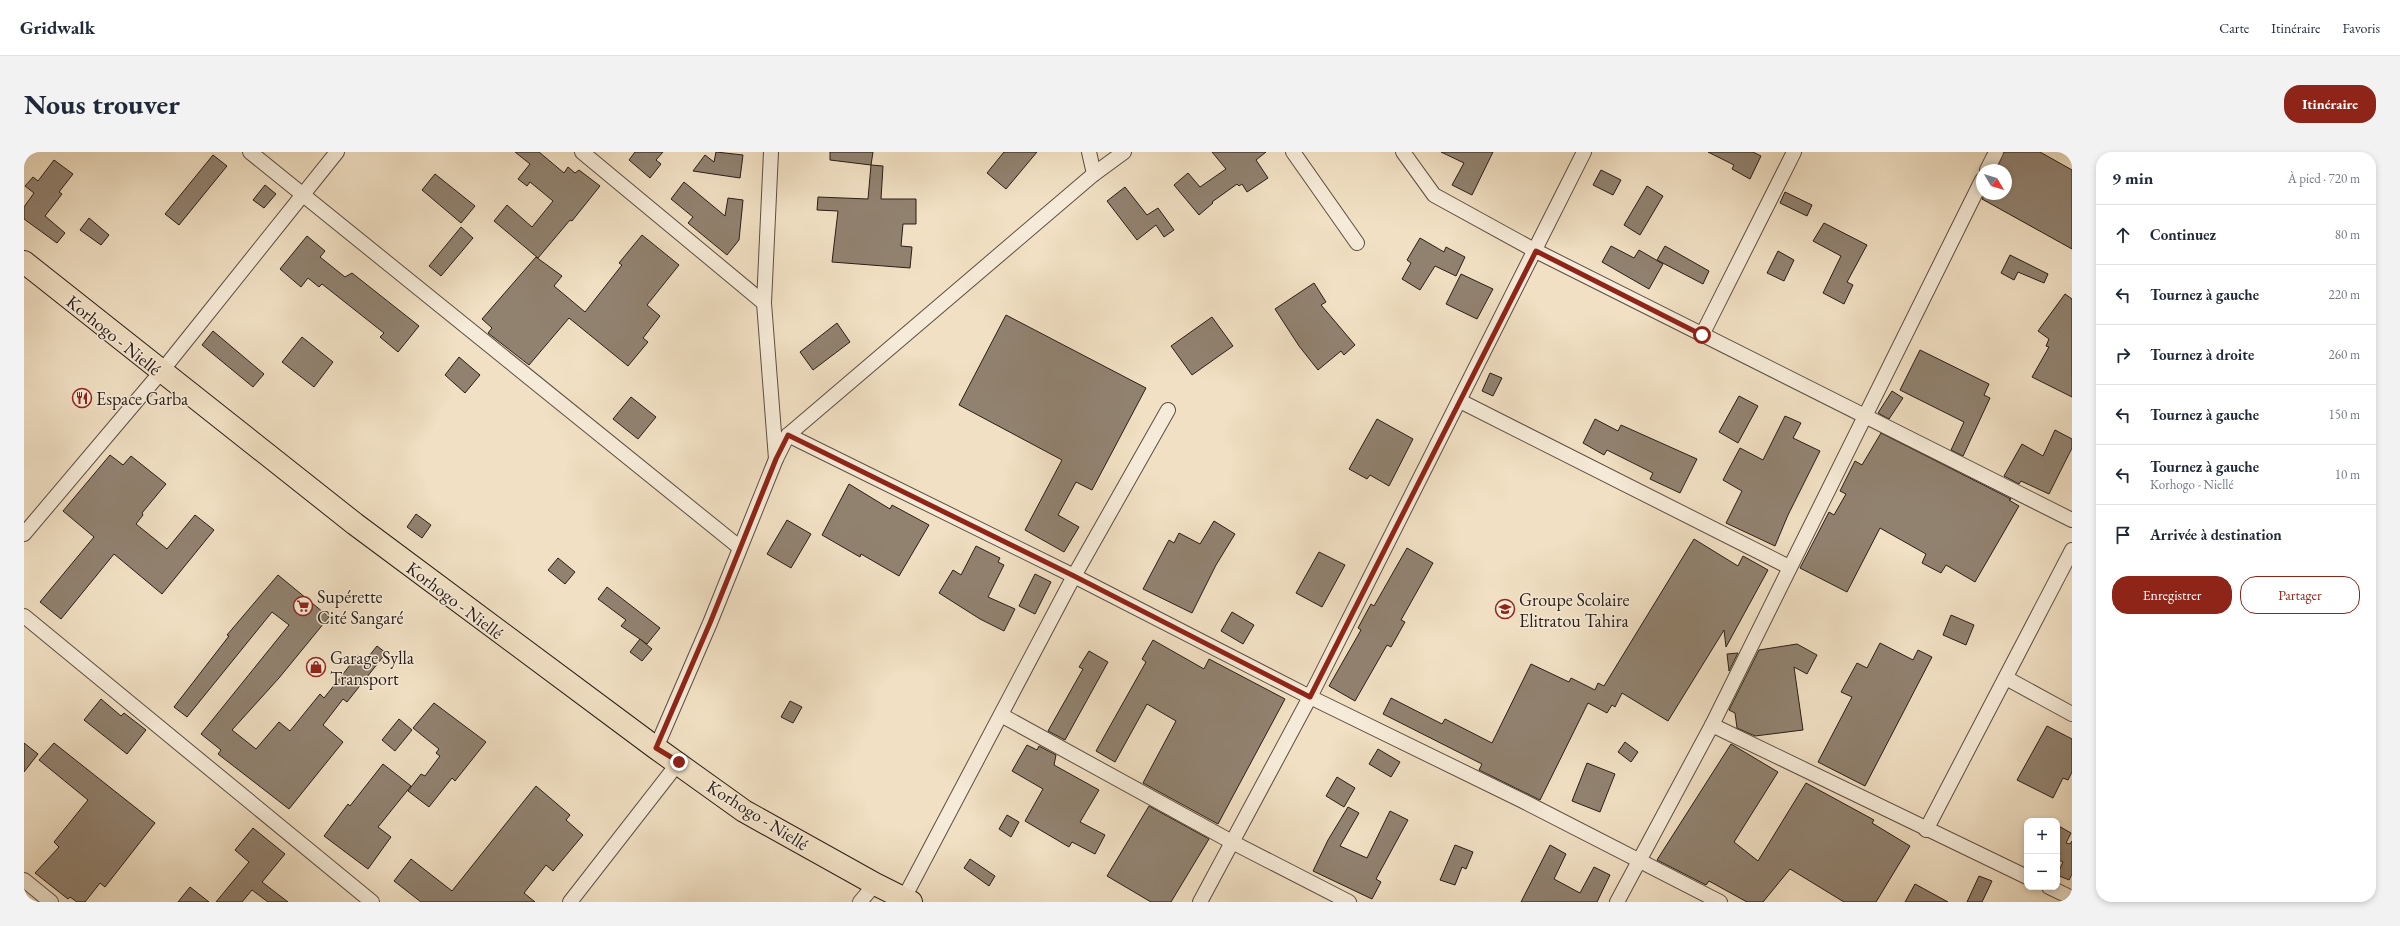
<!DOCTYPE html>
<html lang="fr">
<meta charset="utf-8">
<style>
body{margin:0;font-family:"EB Garamond",serif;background:#f2f2f3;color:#1f2937}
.controls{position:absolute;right:12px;bottom:12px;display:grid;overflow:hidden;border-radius:8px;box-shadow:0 2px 6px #0003}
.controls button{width:36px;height:36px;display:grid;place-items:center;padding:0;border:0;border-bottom:1px solid #e0e1e3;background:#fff;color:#1f2937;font:20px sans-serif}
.compass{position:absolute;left:1952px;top:12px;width:36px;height:36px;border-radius:50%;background:#fff;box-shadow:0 2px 6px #0003;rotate:128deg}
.stop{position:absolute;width:12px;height:12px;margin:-9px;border:3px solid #8f2418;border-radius:50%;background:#fff}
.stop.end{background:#8f2418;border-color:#fff;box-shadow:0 1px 4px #0008}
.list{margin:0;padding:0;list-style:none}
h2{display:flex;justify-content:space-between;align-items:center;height:52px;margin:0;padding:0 16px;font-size:17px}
h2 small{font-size:13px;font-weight:400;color:#747a83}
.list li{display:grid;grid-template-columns:26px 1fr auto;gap:12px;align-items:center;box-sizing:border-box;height:60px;padding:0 16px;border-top:1px solid #e0e1e3}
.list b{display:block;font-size:15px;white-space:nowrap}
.list p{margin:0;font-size:13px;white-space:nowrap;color:#747a83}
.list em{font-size:13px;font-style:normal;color:#747a83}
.actions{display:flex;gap:8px;padding:12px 16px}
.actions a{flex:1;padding:9px 0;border:1px solid #8f2418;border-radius:16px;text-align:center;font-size:14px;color:#8f2418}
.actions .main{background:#8f2418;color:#fff}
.icon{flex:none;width:22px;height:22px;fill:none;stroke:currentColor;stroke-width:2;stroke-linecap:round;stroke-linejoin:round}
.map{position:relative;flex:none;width:2048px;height:750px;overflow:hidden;border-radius:16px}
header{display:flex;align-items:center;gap:24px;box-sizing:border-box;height:56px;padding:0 20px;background:#fff;border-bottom:1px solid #e0e1e3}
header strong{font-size:19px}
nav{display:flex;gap:22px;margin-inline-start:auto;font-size:14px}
.intro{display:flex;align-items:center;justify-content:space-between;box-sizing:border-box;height:96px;padding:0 24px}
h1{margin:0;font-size:28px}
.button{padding:10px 18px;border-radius:16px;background:#8f2418;color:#fff;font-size:14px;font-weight:700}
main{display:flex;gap:24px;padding:0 24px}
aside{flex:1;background:#fff;border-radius:16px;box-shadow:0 2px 6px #0003}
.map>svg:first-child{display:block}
.building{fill:#918270;stroke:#2a1d17}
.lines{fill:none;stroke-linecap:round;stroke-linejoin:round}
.street-casing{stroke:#5c4e42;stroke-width:16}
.primary-casing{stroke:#2a1d17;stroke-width:24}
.street{stroke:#f6ebd8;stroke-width:14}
.primary{stroke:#f1e0c3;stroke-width:22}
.route{stroke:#8f2418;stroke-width:5}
.labels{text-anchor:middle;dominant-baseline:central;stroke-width:3;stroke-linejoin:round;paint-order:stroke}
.street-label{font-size:18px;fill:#2a1d17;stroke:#f6ebd8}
.poi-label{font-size:18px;fill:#2a1d17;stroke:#f6ebd8;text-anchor:start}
</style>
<header>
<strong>Gridwalk</strong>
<nav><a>Carte</a><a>Itinéraire</a><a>Favoris</a></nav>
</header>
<div class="intro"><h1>Nous trouver</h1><a class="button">Itinéraire</a></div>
<main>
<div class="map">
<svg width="2048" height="750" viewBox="0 0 2048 750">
<rect width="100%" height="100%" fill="#f1e0c3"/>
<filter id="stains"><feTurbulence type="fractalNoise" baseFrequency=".005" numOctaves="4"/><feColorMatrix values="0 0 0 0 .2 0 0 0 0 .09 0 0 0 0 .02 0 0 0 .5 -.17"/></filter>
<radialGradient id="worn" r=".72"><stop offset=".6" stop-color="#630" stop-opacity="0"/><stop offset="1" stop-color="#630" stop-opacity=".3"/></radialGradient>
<g class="building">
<polygon points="491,0 515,0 540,21 544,15 551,21 555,18 576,34 548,69 546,68 514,106 470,69 483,53 508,75 529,49 506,30 503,34 494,27 506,12"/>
<polygon points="611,0 639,0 632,8 637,12 626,26 605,8"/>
<polygon points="692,0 719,3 716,26 669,19 681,3 690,10"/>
<polygon points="806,0 849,0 847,13 806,8"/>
<polygon points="980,0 1013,0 982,37 963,21"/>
<polygon points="1188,0 1242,0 1232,8 1244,26 1223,40 1218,32 1215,34 1213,32 1188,50 1189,51 1175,63 1150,33 1164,21 1176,35 1202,17"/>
<polygon points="1417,0 1469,0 1448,43 1428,33 1440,11"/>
<polygon points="1684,0 1729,0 1737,4 1726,27 1708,17 1710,13"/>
<polygon points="1980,0 2016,0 2048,18 2048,97 1958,47 1961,42 1982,42 1982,18 1972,18"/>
<polygon points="189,3 203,14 155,73 141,62"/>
<polygon points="30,8 49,22 35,40 38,42 21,64 41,81 33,91 0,67 0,55 10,41 1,34 9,25 14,29"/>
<polygon points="847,13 859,14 857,47 892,47 892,72 879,72 877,94 888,95 886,116 808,110 814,59 793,58 794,45 844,47"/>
<polygon points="1577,18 1597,28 1589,43 1569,33"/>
<polygon points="411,22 451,54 437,71 398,38"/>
<polygon points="660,30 701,64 704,46 719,48 715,88 703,103 664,71 669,65 647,47"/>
<polygon points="241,33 252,42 240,56 229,48"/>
<polygon points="1623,34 1639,44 1616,83 1600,73"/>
<polygon points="1101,35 1123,63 1134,56 1150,78 1140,85 1132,73 1113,88 1083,49"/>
<polygon points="1761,40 1788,53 1783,64 1756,51"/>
<polygon points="65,66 85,83 77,93 56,78"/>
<polygon points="1800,71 1843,93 1823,130 1829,133 1820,152 1799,141 1817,104 1789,89"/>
<polygon points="437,75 449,86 417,124 405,114"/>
<polygon points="618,83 655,113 623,153 636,164 619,186 624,190 604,214 545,166 505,213 464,181 468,176 458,167 512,105 538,124 530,134 561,160 598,113 595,111"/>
<polygon points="283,84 301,99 296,105 321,125 328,121 395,174 374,200 356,185 360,181 298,132 295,135 284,126 277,135 256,117"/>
<polygon points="1396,86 1420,100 1422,95 1441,105 1432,124 1411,114 1396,138 1378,127 1387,111 1383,108"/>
<polygon points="1587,94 1610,106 1615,98 1639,112 1625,137 1578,110"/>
<polygon points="1641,94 1685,119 1679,132 1633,108"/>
<polygon points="1754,99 1770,108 1760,129 1743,121"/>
<polygon points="1986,103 2024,122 2020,131 1994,120 1990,128 1977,121"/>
<polygon points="1437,122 1469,137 1453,167 1422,152"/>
<polygon points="1290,131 1302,150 1297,153 1331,193 1320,203 1317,199 1294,218 1275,194 1251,157"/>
<polygon points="2041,142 2048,147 2048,245 2008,225 2025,195 2022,194 2025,187 2014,179"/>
<polygon points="982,163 1122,236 1068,338 1052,330 1034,363 1055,375 1040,400 1001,378 1038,308 935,253"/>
<polygon points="1188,165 1209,194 1168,223 1147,194"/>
<polygon points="813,171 826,190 789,218 776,200"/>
<polygon points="189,179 240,222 229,235 178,193"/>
<polygon points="278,185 309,210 290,235 258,210"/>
<polygon points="1896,198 1965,232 1960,243 1966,246 1939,304 1927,298 1940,270 1876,238"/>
<polygon points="435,205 456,223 441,241 421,223"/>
<polygon points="1466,221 1478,226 1469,244 1458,239"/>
<polygon points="1868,239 1879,246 1865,267 1854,261"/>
<polygon points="1715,244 1734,254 1714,291 1695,280"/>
<polygon points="607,245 632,265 614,287 589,267"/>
<polygon points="1761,264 1777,271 1769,286 1796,299 1764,363 1751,394 1702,371 1718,339 1699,328 1716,296 1739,308"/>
<polygon points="1353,267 1389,287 1365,334 1346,323 1343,327 1325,317"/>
<polygon points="1571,267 1594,279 1597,273 1673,307 1656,341 1626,327 1629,321 1583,298 1580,303 1559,291"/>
<polygon points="2031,278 2048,287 2048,296 2025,342 1997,329 1995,332 1980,324 1998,292 2019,304"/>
<polygon points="1857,281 1987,347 1985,348 1995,354 1951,430 1922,413 1917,421 1898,411 1902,402 1856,376 1823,440 1776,416 1805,360 1810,363 1822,342 1816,339 1831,309 1838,313"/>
<polygon points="86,303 99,313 107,304 142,332 118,361 119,363 112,372 143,397 171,363 190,378 138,442 90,402 37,467 16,450 70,385 39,359"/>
<polygon points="825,332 866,357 868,353 905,373 875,424 837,402 836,405 798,383"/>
<polygon points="392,362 407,373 398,386 383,375"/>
<polygon points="763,368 787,382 767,416 743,402"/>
<polygon points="1190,369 1211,382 1192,413 1168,461 1119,437 1145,388 1150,391 1155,381 1176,392"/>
<polygon points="1670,387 1714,414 1719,404 1744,418 1702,495 1700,478 1644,569 1598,541 1591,555 1588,553 1583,561 1564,551 1516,648 1455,618 1458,612 1359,562 1367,546 1418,572 1421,567 1468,591 1507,512 1545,530 1547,526 1571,538 1574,531 1580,534"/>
<polygon points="952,394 976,406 974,410 980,413 964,445 991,457 980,479 956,467 915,441 929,418 937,423"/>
<polygon points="1383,396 1409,411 1377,468 1381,470 1367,495 1363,493 1331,549 1305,534 1337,478 1334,476 1347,452 1350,454"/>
<polygon points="1295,400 1321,413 1298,455 1272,441"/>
<polygon points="534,406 551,420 541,432 524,418"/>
<polygon points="1011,422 1027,430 1011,462 995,454"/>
<polygon points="254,423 305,465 255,526 208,578 232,597 255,570 266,579 296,542 300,546 334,503 341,509 353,494 362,501 323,550 319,547 299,573 319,590 265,657 194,602 197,598 177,582 265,473 248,460 163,565 150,555 205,484 203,483"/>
<polygon points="583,435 636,476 623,492 597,474 602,468 574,447"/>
<polygon points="1208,460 1230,473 1219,492 1197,479"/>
<polygon points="1927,463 1950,473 1942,493 1919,483"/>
<polygon points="616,487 628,497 618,509 606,500"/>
<polygon points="1129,488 1180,517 1185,507 1261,547 1194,672 1119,631 1152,569 1123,552 1091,610 1072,599 1122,510 1118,507"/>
<polygon points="1856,491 1889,508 1894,498 1908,505 1841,634 1794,610 1828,545 1817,540 1833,511 1843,516"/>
<polygon points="1773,492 1793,503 1783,522 1770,515 1779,578 1731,584 1713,576 1711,561 1705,558 1735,498"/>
<polygon points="1065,499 1084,510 1041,588 1024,579 1059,517 1055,515"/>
<polygon points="1714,501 1705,519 1703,502"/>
<polygon points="77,547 97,564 100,561 122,578 103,602 60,568"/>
<polygon points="766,549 778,555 769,571 757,565"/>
<polygon points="410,551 462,590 431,629 428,626 405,655 384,639 397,622 401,624 416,604 412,601 415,597 389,576"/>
<polygon points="375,567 388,578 371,599 358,588"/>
<polygon points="2023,574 2048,587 2048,620 2044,628 2039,626 2029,646 1993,628"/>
<polygon points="1601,590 1614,600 1607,610 1594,600"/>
<polygon points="0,591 14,602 0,620"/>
<polygon points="30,591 131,671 81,735 76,731 61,750 53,750 46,745 44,747 11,721 35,695 30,690 64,648 15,608"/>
<polygon points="1707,592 1754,620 1710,690 1734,709 1782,631 1850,668 1848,671 1886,694 1852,750 1820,750 1766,717 1739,750 1723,750 1685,729 1682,733 1633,708"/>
<polygon points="1003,593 1013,598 1015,594 1032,603 1030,613 1075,638 1056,670 1081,683 1071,702 1048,690 1045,695 1001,669 1019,637 988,619"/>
<polygon points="1354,597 1376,610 1367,625 1345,612"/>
<polygon points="1563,611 1591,622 1576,660 1548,649"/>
<polygon points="359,612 387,634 354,675 367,685 344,717 300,684 324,652 326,654"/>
<polygon points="1313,625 1331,636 1320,655 1302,644"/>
<polygon points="512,634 546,663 542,668 559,683 529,719 522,713 500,741 511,750 397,750 370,729 387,707 428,739"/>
<polygon points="1125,654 1185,687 1147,750 1127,750 1083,724"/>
<polygon points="1324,655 1335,661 1316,694 1343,706 1366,659 1384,668 1352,727 1357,730 1348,747 1289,719 1304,688"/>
<polygon points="983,663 995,670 987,685 975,677"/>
<polygon points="2033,673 2047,681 2042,691 2046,692 2048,689 2048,722 2045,728 2033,723 2039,710 2033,707"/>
<polygon points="229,676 261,702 238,730 264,750 244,750 228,738 218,750 192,750 225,710 211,698"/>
<polygon points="1431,693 1449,700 1442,717 1438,715 1431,733 1416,728"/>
<polygon points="1526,693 1542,702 1530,727 1556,741 1570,715 1586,723 1573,750 1497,750"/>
<polygon points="946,707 971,724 965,734 940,716"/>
<polygon points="1955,724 1968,729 1958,750 1943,750"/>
<polygon points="1891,732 1924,750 1881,750"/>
<polygon points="166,735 185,750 154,750"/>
</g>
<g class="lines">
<defs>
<g id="street">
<polyline points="226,0 715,395"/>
<polyline points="558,0 740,151"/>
<polyline points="747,0 740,151 752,307"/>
<polyline points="1065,0 1070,22"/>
<polyline points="1269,0 1333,91"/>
<polyline points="1379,0 1410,43 1512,99 2048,368"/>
<polyline points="1963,18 1972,0"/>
<polyline points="1678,183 1770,0"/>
<polyline points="1436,249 1765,415"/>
<polyline points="764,283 1050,424 1286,545 1499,649 1696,750"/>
<polyline points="0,382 137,220 313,0"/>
<polyline points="0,464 348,750"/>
<polyline points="1982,526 2048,562"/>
<polyline points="977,563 1208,690 1325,750"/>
<polyline points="1688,573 2003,725"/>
<polyline points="632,596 686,471 752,307 764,283 1070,22 1100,0"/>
<polyline points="1902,678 2048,398"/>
<polyline points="0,728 27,750"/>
<polyline points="2025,735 2048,746"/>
<polyline points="880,746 1050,424 1144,258"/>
<polyline points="546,750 655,610"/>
<polyline points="836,750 851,732"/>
<polyline points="1176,750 1286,545 1560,0"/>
<polyline points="1593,750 1688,573 1958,28"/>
</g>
<polyline id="primary" points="0,110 331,372 632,596 720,659 851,732 887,750"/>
</defs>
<use href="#street" class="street-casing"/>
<use href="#primary" class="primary-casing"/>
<use href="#street" class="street"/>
<use href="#primary" class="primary"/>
</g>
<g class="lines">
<polyline class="route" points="655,610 632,596 686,471 752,307 764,283 1050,424 1286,545 1512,99 1678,183"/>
</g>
<defs>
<symbol id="restaurant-ring" viewBox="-11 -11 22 22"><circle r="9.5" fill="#f6ebd8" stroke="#8f2418" stroke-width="1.5"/><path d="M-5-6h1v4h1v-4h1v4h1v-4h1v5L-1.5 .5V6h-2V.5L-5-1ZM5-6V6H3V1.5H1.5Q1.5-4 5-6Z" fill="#8f2418"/></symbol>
<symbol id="supermarket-ring" viewBox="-11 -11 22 22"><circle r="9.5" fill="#f6ebd8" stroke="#8f2418" stroke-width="1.5"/><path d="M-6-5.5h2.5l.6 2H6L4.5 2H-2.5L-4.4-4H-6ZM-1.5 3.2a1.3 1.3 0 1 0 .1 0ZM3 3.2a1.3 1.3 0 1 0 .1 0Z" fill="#8f2418"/></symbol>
<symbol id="school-ring" viewBox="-11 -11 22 22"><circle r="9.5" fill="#f6ebd8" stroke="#8f2418" stroke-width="1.5"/><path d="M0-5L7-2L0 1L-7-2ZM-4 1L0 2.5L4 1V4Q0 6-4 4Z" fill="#8f2418"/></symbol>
<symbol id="shop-ring" viewBox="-11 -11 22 22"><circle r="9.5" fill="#f6ebd8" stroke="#8f2418" stroke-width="1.5"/><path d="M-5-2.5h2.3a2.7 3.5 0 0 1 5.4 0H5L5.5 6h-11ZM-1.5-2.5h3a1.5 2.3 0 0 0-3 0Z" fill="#8f2418"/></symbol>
</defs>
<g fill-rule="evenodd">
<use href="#restaurant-ring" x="47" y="235" width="22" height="22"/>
<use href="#supermarket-ring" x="268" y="443" width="22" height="22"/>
<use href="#school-ring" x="1470" y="446" width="22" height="22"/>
<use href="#shop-ring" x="281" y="504" width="22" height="22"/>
</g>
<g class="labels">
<g class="street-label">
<text transform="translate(90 183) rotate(39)">Korhogo - Niellé</text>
<text transform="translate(431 448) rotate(37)">Korhogo - Niellé</text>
<text transform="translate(734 663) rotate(32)">Korhogo - Niellé</text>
</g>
<g class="poi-label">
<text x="72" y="246">Espace Garba</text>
<text x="293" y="444">Supérette<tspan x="293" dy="21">Cité Sangaré</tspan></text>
<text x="1495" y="447">Groupe Scolaire<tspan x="1495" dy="21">Elitratou Tahira</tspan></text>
<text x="306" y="505">Garage Sylla<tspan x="306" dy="21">Transport</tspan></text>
</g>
</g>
<rect width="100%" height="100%" filter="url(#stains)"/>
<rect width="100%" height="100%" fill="url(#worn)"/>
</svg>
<div class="controls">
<button>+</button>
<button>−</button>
</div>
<svg class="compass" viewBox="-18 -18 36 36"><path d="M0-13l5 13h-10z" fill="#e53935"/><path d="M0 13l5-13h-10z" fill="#747a83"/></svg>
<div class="stop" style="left:1678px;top:183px"></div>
<div class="stop end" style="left:655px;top:610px"></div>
</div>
<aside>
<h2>9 min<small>À pied · 720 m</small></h2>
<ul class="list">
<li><svg class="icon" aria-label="ahead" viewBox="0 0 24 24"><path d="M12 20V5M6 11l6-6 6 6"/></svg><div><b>Continuez</b></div><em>80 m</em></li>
<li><svg class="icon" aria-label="left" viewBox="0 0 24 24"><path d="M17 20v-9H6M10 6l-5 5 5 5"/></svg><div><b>Tournez à gauche</b></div><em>220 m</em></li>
<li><svg class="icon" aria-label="right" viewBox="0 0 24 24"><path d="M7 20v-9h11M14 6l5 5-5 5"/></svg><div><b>Tournez à droite</b></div><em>260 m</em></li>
<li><svg class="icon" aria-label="left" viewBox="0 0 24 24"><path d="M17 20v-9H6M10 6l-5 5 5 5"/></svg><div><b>Tournez à gauche</b></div><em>150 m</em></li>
<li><svg class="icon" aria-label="left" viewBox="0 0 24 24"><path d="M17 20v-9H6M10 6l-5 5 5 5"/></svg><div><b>Tournez à gauche</b><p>Korhogo - Niellé</p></div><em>10 m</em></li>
<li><svg class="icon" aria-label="arrive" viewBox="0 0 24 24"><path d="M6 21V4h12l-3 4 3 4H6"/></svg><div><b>Arrivée à destination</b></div></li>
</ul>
<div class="actions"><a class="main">Enregistrer</a><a>Partager</a></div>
</aside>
</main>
